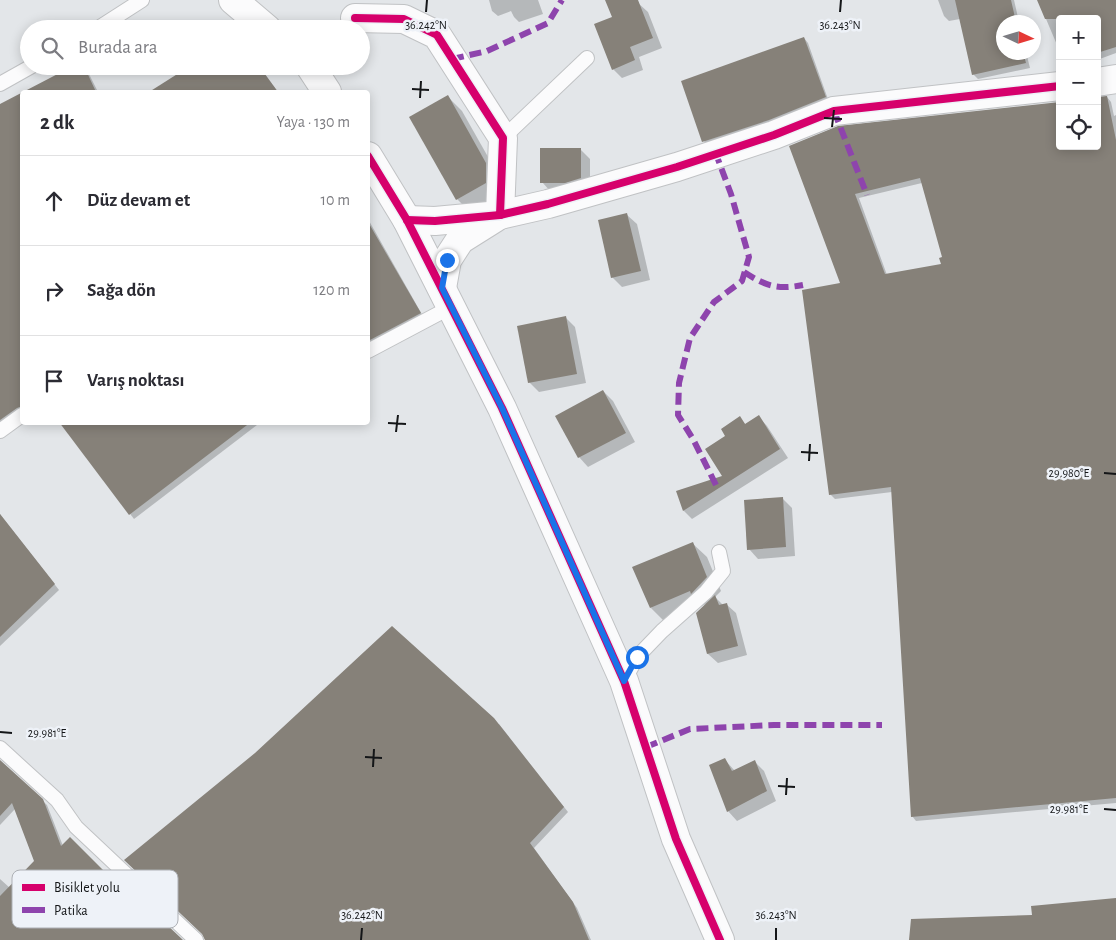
<!DOCTYPE html>
<html lang="tr">
<meta charset="utf-8">
<style>
body{margin:0;font-family:"Alegreya Sans",sans-serif;background:#f2f2f3;color:#2b2b33}
.controls{position:absolute;right:15px;top:15px;display:grid;overflow:hidden;border-radius:5px;box-shadow:0 2px 12px #0003}
.controls button{width:45px;height:45px;display:grid;place-items:center;padding:0;border:0;border-bottom:1px solid #e1e1e2;background:#fff;color:#2b2b33;font:25px sans-serif}
.compass{position:absolute;left:996px;top:15px;width:45px;height:45px;border-radius:50%;background:#fff;box-shadow:0 2px 12px #0003;rotate:94deg}
.stop{position:absolute;width:15px;height:15px;margin:-11px;border:4px solid #1a73e8;border-radius:50%;background:#fff}
.stop.end{background:#1a73e8;border-color:#fff;box-shadow:0 1px 5px #0008}
.list{margin:0;padding:0;list-style:none}
h2{display:flex;justify-content:space-between;align-items:center;height:65px;margin:0;padding:0 20px;font-size:21px}
h2 small{font-size:16px;font-weight:400;color:#7c7c81}
.list li{display:grid;grid-template-columns:32px 1fr auto;gap:15px;align-items:center;box-sizing:border-box;height:90px;padding:0 20px;border-top:1px solid #e1e1e2}
.list b{display:block;font-size:19px;white-space:nowrap}
.list em{font-size:16px;font-style:normal;color:#7c7c81}
.icon{flex:none;width:28px;height:28px;fill:none;stroke:currentColor;stroke-width:2;stroke-linecap:round;stroke-linejoin:round}
.map{position:relative;flex:none;width:1116px;height:940px;overflow:hidden}
.search{position:absolute;background:#fff;box-shadow:0 2px 12px #0003;left:20px;top:20px;width:350px;height:55px;display:flex;align-items:center;gap:12px;box-sizing:border-box;padding:0 18px;border-radius:28px;color:#7c7c81;font-size:19px}
.panel{position:absolute;background:#fff;box-shadow:0 2px 12px #0003;left:20px;top:90px;width:350px;height:335px;border-radius:5px}
.map>svg:first-child{display:block}
.shadow{fill:#0003;fill-rule:evenodd}
.building{fill:#868179;fill-rule:evenodd}
.lines{fill:none;stroke-linecap:round;stroke-linejoin:round}
.lane-casing{stroke:#c0c2c4;stroke-width:16}
.street-casing{stroke:#c0c2c4;stroke-width:30}
.secondary-casing{stroke:#c0c2c4;stroke-width:30}
.lane{stroke:#fbfbfc;stroke-width:14}
.street{stroke:#fbfbfc;stroke-width:28}
.secondary{stroke:#fbfbfc;stroke-width:28}
.quiet{stroke:#8e44ad;stroke-width:6;stroke-dasharray:12 6;stroke-linecap:butt}
.cycleway-casing{stroke:#eef2f8;stroke-width:11}
.cycleway{stroke:#d6006c;stroke-width:8}
.route{stroke:#1a73e8;stroke-width:6}
.ticks{fill:none;stroke:#141618;stroke-width:2}
.key{fill:#eef2f8;stroke:#adb0b5;stroke-width:1}
.key-label{font-size:14px;fill:#141618}
.ticks-label{font-size:12px;text-anchor:middle;fill:#141618;stroke:#eef2f8;stroke-width:5;stroke-linejoin:round;paint-order:stroke}
</style>
<div class="map">
<svg width="1116" height="940" viewBox="0 0 1116 940">
<rect width="100%" height="100%" fill="#e3e6e9"/>
<g class="shadow">
<polygon points="489,0 538,0 543,14 519,22 514,17 511,11 498,16 492,11"/>
<polygon points="612,0 630,0 638,3 648,12 662,48 639,57 643,70 622,78 613,69"/>
<polygon points="938,0 1014,0 1019,22 1004,22 1004,52 1026,52 1030,68 978,79 973,74 960,19 949,21 944,16"/>
<polygon points="1038,0 1116,0 1116,53 1097,60 1097,19 1060,19 1060,52"/>
<polygon points="804,38 808,43 829,102 708,146 704,141"/>
<polygon points="76,66 84,66 86,68 98,92 25,92"/>
<polygon points="192,66 259,66 278,92 152,92"/>
<polygon points="22,94 22,412 0,428 0,105"/>
<polygon points="448,97 462,111 500,178 499,197 471,213 457,199"/>
<path d="M1107,97L1111,102L1114,116L1116,115V803L916,821L912,816L892,492L835,499L830,494L842,284L791,146H1097ZM922,183L944,258L943,265L887,275L859,198Z"/>
<polygon points="580,149 590,159 590,188 551,192 542,182"/>
<polygon points="627,215 637,224 650,280 622,287 612,277"/>
<polygon points="368,219 424,318 368,349"/>
<polygon points="565,317 575,327 586,383 539,392 529,382"/>
<polygon points="603,391 613,401 635,442 588,467 579,457"/>
<polygon points="759,417 767,426 788,458 692,519 684,511 678,491 724,477 727,437 740,418 746,425"/>
<polygon points="60,422 261,422 134,519"/>
<polygon points="783,499 792,508 795,556 758,559 749,549"/>
<polygon points="0,514 59,590 0,646"/>
<polygon points="692,543 707,557 721,591 715,597 723,605 726,604 736,613 747,655 718,663 708,654 706,604 665,622 651,608"/>
<polygon points="499,724 568,812 534,848 577,908 591,940 206,940"/>
<polygon points="725,760 735,771 754,761 764,771 776,801 737,821 728,811"/>
<polygon points="0,761 47,805 63,846 107,876 181,940 0,940 0,879 10,888 35,862 15,809 0,825"/>
</g>
<g class="building">
<polygon points="605,0 638,0 653,38 630,47 635,60 612,70 594,24 612,17"/>
<polygon points="955,0 1011,0 1016,22 1004,22 1004,52 1023,52 1026,63 972,75"/>
<polygon points="1037,0 1116,0 1116,47 1097,53 1097,19 1045,19"/>
<polygon points="804,37 826,97 769,120 702,142 681,81"/>
<polygon points="73,66 84,66 96,92 22,92 22,406 17,408 0,420 0,104"/>
<polygon points="190,66 259,66 278,92 149,92"/>
<polygon points="448,95 486,163 486,183 456,200 409,117"/>
<path d="M1107,96L1116,140V798L911,817L891,487L829,495L802,290L840,283L789,146L838,126L1060,102V146H1097V97ZM920,178L942,257L939,258L941,264L885,274L855,194Z"/>
<polygon points="540,148 581,148 581,178 565,183 540,183"/>
<polygon points="627,213 641,271 611,278 598,220"/>
<polygon points="368,222 421,313 368,341"/>
<polygon points="566,316 577,374 528,383 517,326"/>
<polygon points="603,390 626,433 578,458 555,416"/>
<polygon points="759,415 780,449 683,511 676,491 722,476 705,449 725,436 721,429 740,416 745,424"/>
<polygon points="59,422 251,422 129,515"/>
<polygon points="783,497 786,547 747,550 744,500"/>
<polygon points="0,514 55,584 0,637"/>
<polygon points="693,542 707,577 691,594 690,591 650,608 632,567"/>
<polygon points="715,595 719,605 727,603 738,646 707,654 696,613"/>
<polygon points="392,626 494,718 564,807 530,843 573,902 589,940 205,940 202,934 124,860 255,753"/>
<polygon points="725,758 732,771 755,760 767,791 727,812 709,765"/>
<polygon points="0,760 43,799 61,846 70,837 107,874 110,871 183,940 0,940 0,896 34,861 12,803 0,816"/>
<polygon points="1116,898 1116,940 909,940 911,919 1032,915 1031,906"/>
</g>
<g class="lines">
<defs>
<g id="lane">
<polyline points="97,29 142,0"/>
<polyline points="0,84 32,66"/>
<polyline points="503,138 587,58"/>
<polyline points="368,351 451,307"/>
<polyline points="0,431 22,415"/>
<polyline points="624,681 637,657 662,631 706,592 723,571 719,552"/>
<polyline points="0,748 57,800 76,827 196,940"/>
</g>
<g id="street">
<polyline points="355,18 404,19 437,35 503,138 500,215"/>
<polyline points="1097,82 1116,79"/>
<polyline points="407,220 435,221 500,215 548,204 677,167 774,135 834,111 1060,86"/>
<polyline points="442,288 447,260 460,240 495,218"/>
</g>
<g id="secondary">
<polyline points="233,0 267,29"/>
<polyline points="310,66 327,92"/>
<polyline points="368,156 407,220 502,408 624,681 676,839 720,940"/>
</g>
</defs>
<use href="#lane" class="lane-casing"/>
<use href="#street" class="street-casing"/>
<use href="#secondary" class="secondary-casing"/>
<use href="#lane" class="lane"/>
<use href="#street" class="street"/>
<use href="#secondary" class="secondary"/>
<g class="quiet">
<polyline points="452,59 487,51 548,23 562,0"/>
<polyline points="834,111 867,195"/>
<path d="M744,272C766,286 777,290 803,285"/>
<polyline points="716,485 693,439 678,415 679,383 690,338 714,302 742,281 749,257 731,194 716,154"/>
<polyline points="646,747 690,729 774,725 882,725"/>
</g>
<defs>
<g id="cycleway">
<polyline points="355,18 404,19 437,35 503,138 500,215"/>
<polyline points="368,156 407,220 502,408 624,681 676,839 720,940"/>
<polyline points="407,220 435,221 500,215 548,204 677,167 774,135 834,111 1060,86"/>
</g>
</defs>
<use href="#cycleway" class="cycleway-casing"/>
<use href="#cycleway" class="cycleway"/>
</g>
<g class="lines">
<polyline class="route" points="447,260 442,288 502,408 624,681 637,657"/>
</g>
<path class="ticks" d="M426,12L427,0M840,12L841,0M412,89L429,90M420,98L421,81M824,118L842,119M832,127L834,110M388,423L406,424M396,432L398,415M801,452L818,453M809,461L810,444M1104,473L1116,474M0,732L12,733M365,757L382,758M373,767L374,749M778,786L795,787M786,795L787,778M1104,809L1116,810M361,940L362,928M776,940V928"/>
<rect x="12" y="870" width="166" height="58" rx="8" class="key"/>
<rect x="22" y="884" width="23" height="7" fill="#d6006c"/>
<rect x="22" y="907" width="23" height="6" fill="#8e44ad"/>
<g class="key-label">
<text x="54" y="892">Bisiklet yolu</text>
<text x="54" y="915">Patika</text>
</g>
<g class="ticks-label">
<text x="426" y="29">36.242°N</text>
<text x="840" y="29">36.243°N</text>
<text x="1069" y="477">29.980°E</text>
<text x="47" y="737">29.981°E</text>
<text x="1069" y="813">29.981°E</text>
<text x="362" y="919">36.242°N</text>
<text x="776" y="919">36.243°N</text>
</g>
</svg>
<div class="controls">
<button>+</button>
<button>−</button>
<button><svg class="icon" aria-label="locate" viewBox="0 0 24 24"><circle cx="12" cy="12" r="6"/><path d="M12 2v4M12 18v4M2 12h4M18 12h4"/></svg></button>
</div>
<svg class="compass" viewBox="-18 -18 36 36"><path d="M0-13l5 13h-10z" fill="#e53935"/><path d="M0 13l5-13h-10z" fill="#7c7c81"/></svg>
<div class="stop" style="left:637px;top:657px"></div>
<div class="stop end" style="left:447px;top:260px"></div>
<div class="search"><svg class="icon" aria-label="search" viewBox="0 0 24 24"><circle cx="10" cy="10" r="6"/><path d="M15 15l6 6"/></svg>Burada ara</div>
<section class="panel">
<h2>2 dk<small>Yaya · 130 m</small></h2>
<ul class="list">
<li><svg class="icon" aria-label="ahead" viewBox="0 0 24 24"><path d="M12 20V5M6 11l6-6 6 6"/></svg><div><b>Düz devam et</b></div><em>10 m</em></li>
<li><svg class="icon" aria-label="right" viewBox="0 0 24 24"><path d="M7 20v-9h11M14 6l5 5-5 5"/></svg><div><b>Sağa dön</b></div><em>120 m</em></li>
<li><svg class="icon" aria-label="arrive" viewBox="0 0 24 24"><path d="M6 21V4h12l-3 4 3 4H6"/></svg><div><b>Varış noktası</b></div></li>
</ul>
</section>
</div>
